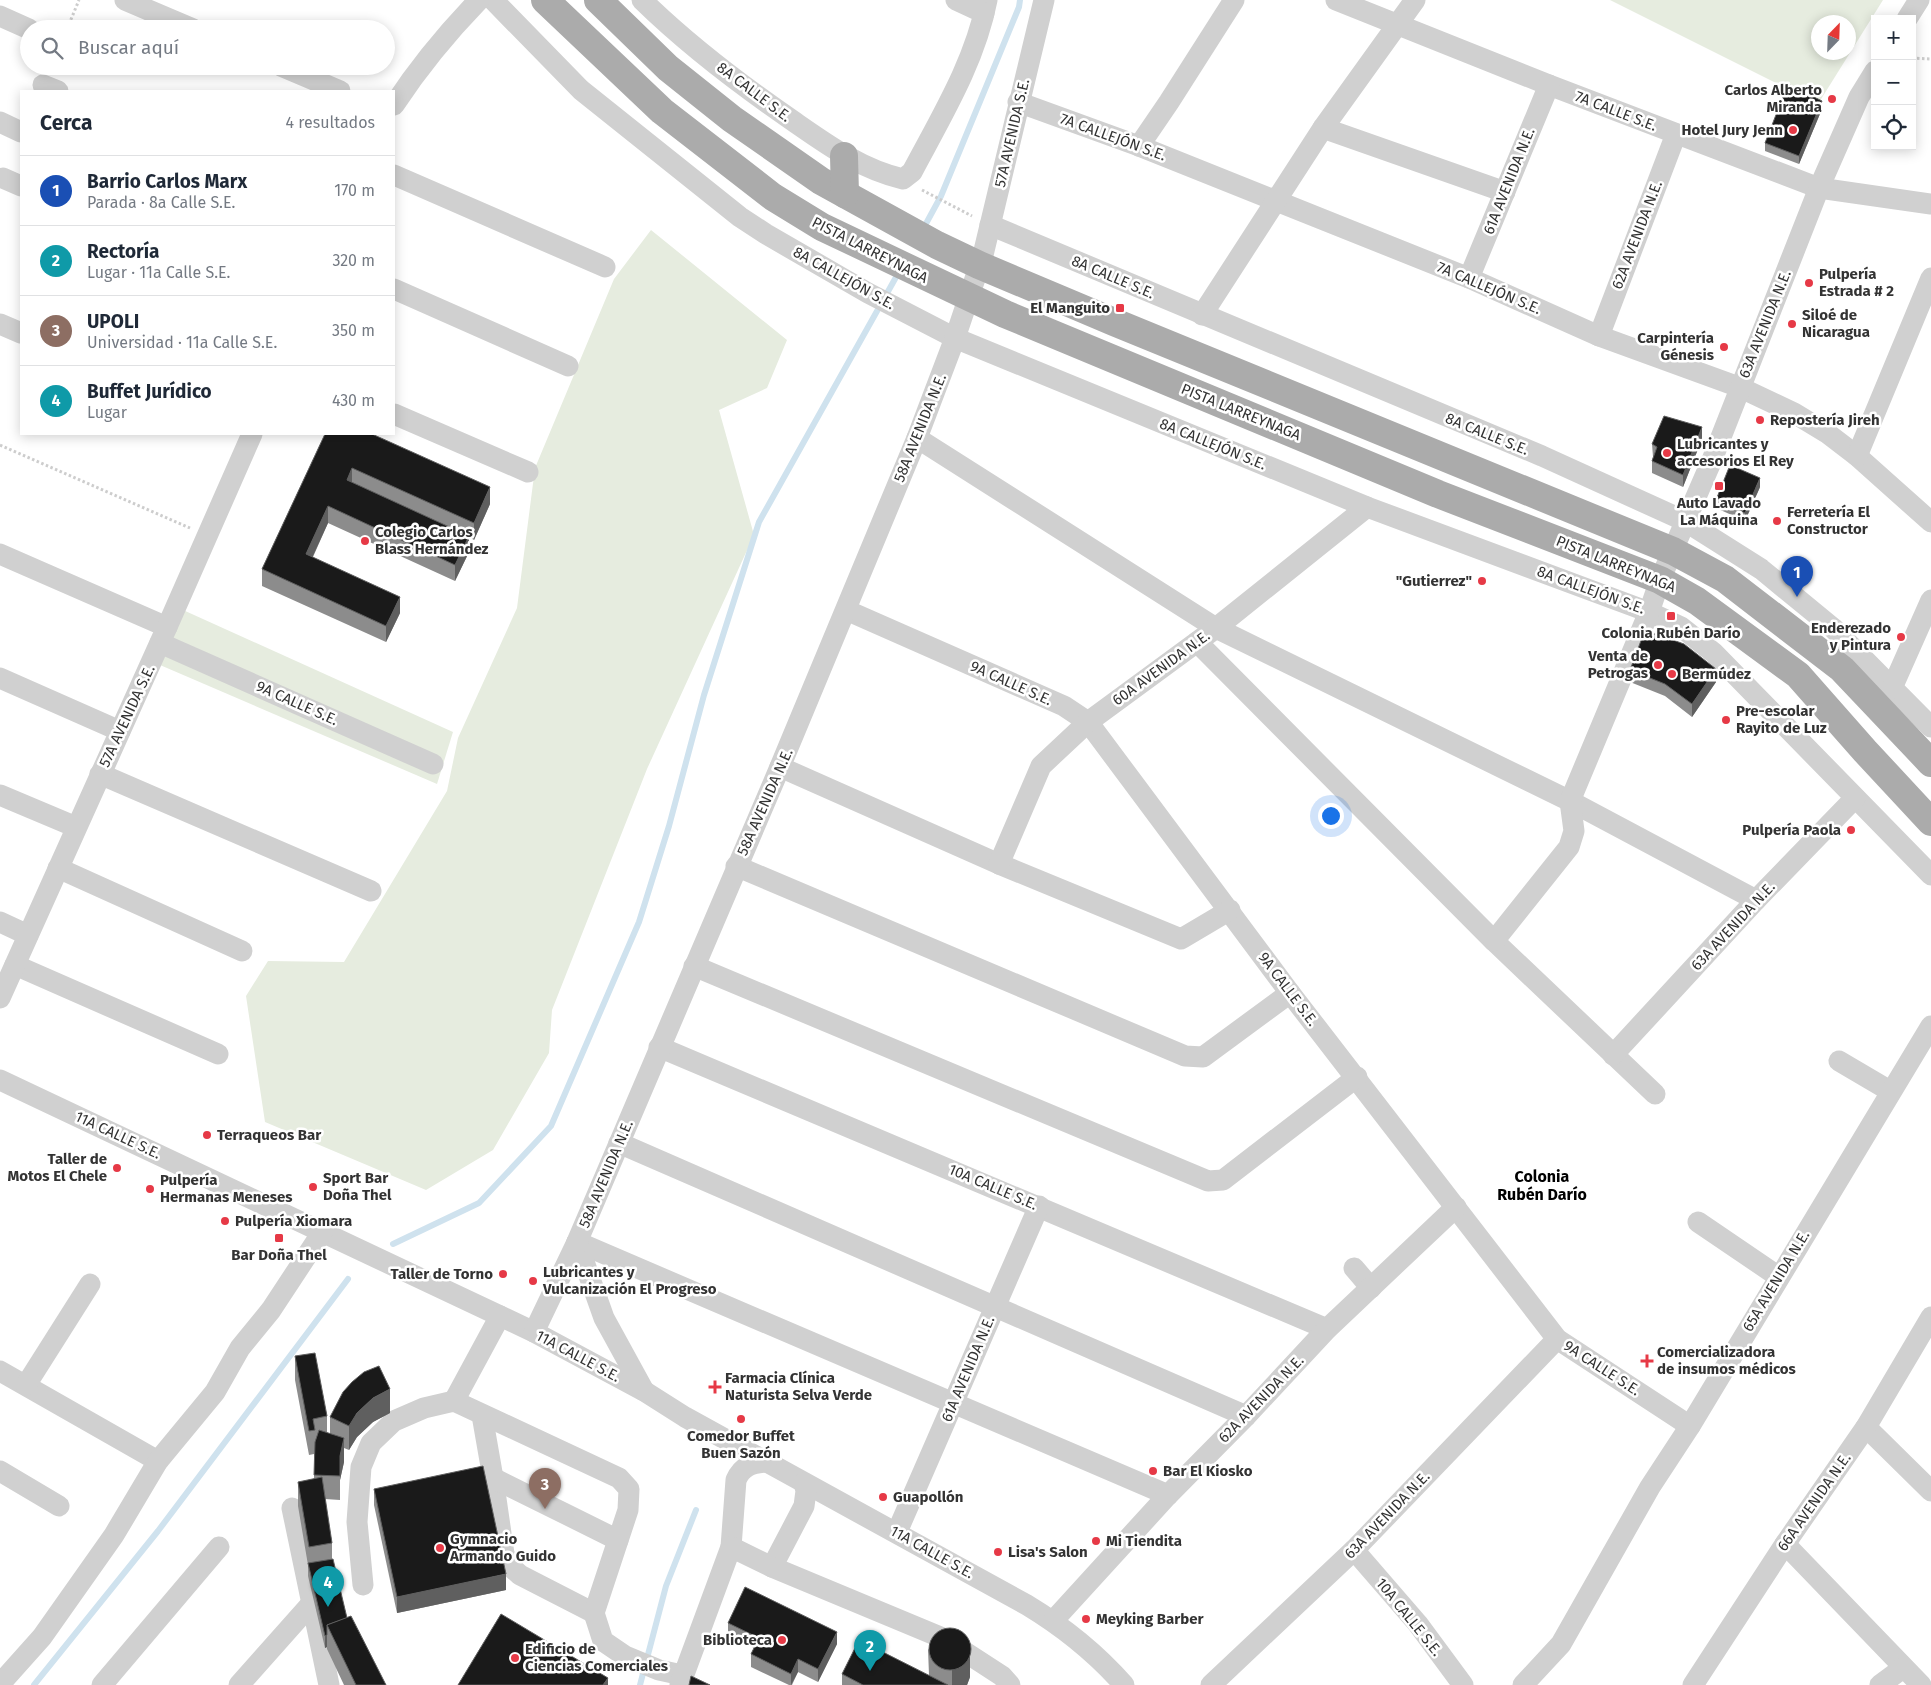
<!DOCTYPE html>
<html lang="es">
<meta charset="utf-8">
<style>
body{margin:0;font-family:"Fira Sans",sans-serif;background:#f2f2f3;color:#1f2937}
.controls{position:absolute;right:15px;top:15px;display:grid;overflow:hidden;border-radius:0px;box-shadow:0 2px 12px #0003}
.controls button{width:45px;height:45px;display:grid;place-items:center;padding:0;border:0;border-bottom:1px solid #e0e1e3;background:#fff;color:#1f2937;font:25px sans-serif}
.compass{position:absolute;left:1811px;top:15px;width:45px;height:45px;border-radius:50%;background:#fff;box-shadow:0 2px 12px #0003;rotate:23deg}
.you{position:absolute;left:1330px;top:815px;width:18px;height:18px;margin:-12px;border:4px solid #fff;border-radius:50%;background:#1a73e8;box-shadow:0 0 0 8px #1a73e833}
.badge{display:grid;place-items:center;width:32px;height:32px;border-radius:50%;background:#e63946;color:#fff;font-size:16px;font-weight:700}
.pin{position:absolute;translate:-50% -41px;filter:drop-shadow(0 1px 2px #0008)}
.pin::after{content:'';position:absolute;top:26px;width:18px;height:15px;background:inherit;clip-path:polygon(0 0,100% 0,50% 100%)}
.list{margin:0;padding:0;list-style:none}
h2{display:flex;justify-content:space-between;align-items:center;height:65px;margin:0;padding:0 20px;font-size:21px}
h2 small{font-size:16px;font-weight:400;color:#747a83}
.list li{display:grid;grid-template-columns:32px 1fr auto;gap:15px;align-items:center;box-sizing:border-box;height:70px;padding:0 20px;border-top:1px solid #e0e1e3}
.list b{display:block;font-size:19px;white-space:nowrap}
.list p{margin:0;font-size:16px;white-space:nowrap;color:#747a83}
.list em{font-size:16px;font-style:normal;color:#747a83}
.icon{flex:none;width:28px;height:28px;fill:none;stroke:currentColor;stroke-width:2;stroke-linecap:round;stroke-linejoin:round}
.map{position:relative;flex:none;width:1931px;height:1685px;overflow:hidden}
.search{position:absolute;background:#fff;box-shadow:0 2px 12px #0003;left:20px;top:20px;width:375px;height:55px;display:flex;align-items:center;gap:12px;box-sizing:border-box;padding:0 18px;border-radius:28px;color:#747a83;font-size:19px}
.panel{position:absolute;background:#fff;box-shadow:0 2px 12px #0003;left:20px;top:90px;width:375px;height:345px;border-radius:0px}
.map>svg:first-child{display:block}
.green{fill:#e6ecdf;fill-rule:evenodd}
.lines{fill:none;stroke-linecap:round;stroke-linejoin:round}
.stream{stroke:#cfe2ee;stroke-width:6}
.path{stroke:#cdcdcd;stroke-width:3;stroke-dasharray:2.5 2.5;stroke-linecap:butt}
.minor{stroke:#d0d0d0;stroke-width:21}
.major{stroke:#ababab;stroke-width:28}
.wall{fill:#8c8c8c}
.shaded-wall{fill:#5f5f5f}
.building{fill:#1a1a1a;stroke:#5f5f5f}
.poi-dot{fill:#e63946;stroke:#fff;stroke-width:2}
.labels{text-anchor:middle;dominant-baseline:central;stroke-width:5;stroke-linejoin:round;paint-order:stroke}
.poi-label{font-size:15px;font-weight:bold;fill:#333;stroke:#fff;text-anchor:start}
.street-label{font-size:15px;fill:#333;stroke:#fff}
.neighbourhood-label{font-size:16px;font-weight:bold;fill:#000;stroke:#fff}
</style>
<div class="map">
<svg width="1931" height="1685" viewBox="0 0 1931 1685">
<rect width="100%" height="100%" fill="#fff"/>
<g class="green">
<path d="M1610,0H1883L1818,104ZM1818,22H1848V52H1818Z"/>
<polygon points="651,230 787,340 767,388 719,410 754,535 647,769 552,1010 549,1053 493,1150 426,1190 265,1122 246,996 268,961 344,962 447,791 458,738 517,608 535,468 614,279"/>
<polygon points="183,610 453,732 437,784 160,665"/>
</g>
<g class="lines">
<g class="stream">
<polyline points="922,231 941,196 1019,7 1020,0"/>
<polyline points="393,1244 479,1203 551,1126 639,922 669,826 704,695 759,522 900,270"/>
<polyline points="34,1685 158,1531 348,1279"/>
<polyline points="640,1685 666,1586 696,1510"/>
</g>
<g class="path">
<polyline points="67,29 79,0"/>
<polyline points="1912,58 1931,59"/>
<polyline points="922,190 972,216"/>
<polyline points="0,445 190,528"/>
</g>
<g class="minor">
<polyline points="125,0 193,29"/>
<polyline points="493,0 581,90 740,217 766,234 868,293 955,338 1367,507 1649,612 1681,627 1714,653 1931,875"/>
<path d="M642,0C689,46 742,86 796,123C829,146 863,170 903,179L912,172C941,117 975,62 987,0"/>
<polyline points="956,0 984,13"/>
<polyline points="1336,0 1549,85 1819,188 1931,204"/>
<polyline points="0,16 29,29"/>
<polyline points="1907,19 1919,0"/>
<polyline points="281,66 340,91"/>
<polyline points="43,85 58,91"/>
<polyline points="1018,102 1139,146 1469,278 1599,336 1739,387 1794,413 1827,433 1857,456 1931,522"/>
<path d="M394,105C419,67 447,33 479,0"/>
<polyline points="0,122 21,132"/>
<polyline points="1323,128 1505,192"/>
<polyline points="1139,146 1169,102 1234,0"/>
<polyline points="394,175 605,267"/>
<polyline points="3,178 21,186"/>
<polyline points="990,225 1542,456 1685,521 1761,569 1833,628 1931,727"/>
<polyline points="1469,278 1549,85"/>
<polyline points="394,289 568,366"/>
<polyline points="1202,315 1323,128 1415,0"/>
<polyline points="0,324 21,333"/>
<polyline points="1599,336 1676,134"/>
<polyline points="394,414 528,472"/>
<polyline points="917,438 1216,628 1570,801 1756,900"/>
<polyline points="1857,456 1931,278"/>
<polyline points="0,554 167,627"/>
<polyline points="846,610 1064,706 1088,722 1290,993 1557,1339 1690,1426"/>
<polyline points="1197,642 1494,941 1655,1094"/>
<polyline points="160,643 433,764"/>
<polyline points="0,678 120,731"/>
<polyline points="1892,688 1931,600"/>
<polyline points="780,767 999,864 1181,939 1230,910"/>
<polyline points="100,774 371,891"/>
<polyline points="0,795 76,827"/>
<polyline points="999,864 1041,766 1088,722 1216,628 1367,507"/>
<polyline points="736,866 1185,1056 1203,1057 1290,993"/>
<polyline points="58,868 242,951"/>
<polyline points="0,922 28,935"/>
<polyline points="1494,941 1569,847 1574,831 1570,801 1649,612 1660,580 1712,460 1819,188 1859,97 1875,71"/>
<polyline points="15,965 218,1054"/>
<polyline points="694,966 1208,1181 1223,1180 1357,1077"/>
<polyline points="0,998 167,627 252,434"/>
<polyline points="659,1047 1327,1329"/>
<polyline points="1613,1055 1756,900 1855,798"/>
<polyline points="1839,1061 1890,1091"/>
<path d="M0,1080L534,1332L644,1391L685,1417L1027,1605C1065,1628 1095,1652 1124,1685"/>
<polyline points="619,1143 1246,1416"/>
<polyline points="1698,1222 1779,1277"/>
<polyline points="577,1242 1168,1495"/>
<polyline points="577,1242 604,1318 644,1391"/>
<polyline points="1354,1268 1371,1288"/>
<polyline points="534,1332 577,1242 780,767 917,438 955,338 983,255 1044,0"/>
<polyline points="0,1371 158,1461"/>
<polyline points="26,1385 90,1284"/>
<polyline points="454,1401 500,1316"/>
<polyline points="482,1415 493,1478 504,1554 510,1566 520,1575 594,1613"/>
<polyline points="1866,1427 1931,1491"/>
<polyline points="0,1471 59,1506"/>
<polyline points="493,1478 618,1540"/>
<polyline points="292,1508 329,1685"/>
<path d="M897,1532C945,1424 991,1314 1039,1206"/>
<polyline points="1785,1544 1921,1685"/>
<path d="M731,1547L736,1480C742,1466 752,1463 766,1462"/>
<polyline points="1354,1550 1418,1624 1463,1685"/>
<polyline points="772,1567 804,1506 806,1491 804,1483"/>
<polyline points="363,1585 357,1522 361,1467 371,1443 394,1421 424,1408 454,1401 619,1478 629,1489 628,1510 594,1613 603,1641 625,1656 659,1670 682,1675"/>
<polyline points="1053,1621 1168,1495 1246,1416 1327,1329 1456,1207"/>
<polyline points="0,1684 42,1637 114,1535 158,1461 215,1392 240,1348 271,1310 323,1231"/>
<polyline points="102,1685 219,1547"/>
<polyline points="239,1685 311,1604"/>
<polyline points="680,1685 731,1547 772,1567 945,1639 1002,1676 1010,1685"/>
<polyline points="1211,1685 1354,1550 1557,1339"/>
<polyline points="1523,1685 1561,1644 1650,1487 1690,1426 1931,1026"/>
<polyline points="1693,1685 1785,1544 1866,1427 1931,1317"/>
<polyline points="1880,1685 1903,1668"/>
</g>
<g class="major">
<polyline points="545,0 662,111 773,197 822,227 1005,314 1438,494 1660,580 1697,601 1798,675 1865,751 1931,822"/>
<polyline points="598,0 668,68 732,119 821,181 937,245 979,265 1114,322 1673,551 1725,579 1842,669 1931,763"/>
<polyline points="844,156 845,194"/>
</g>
</g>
<g class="wall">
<polygon points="1822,109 1799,164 1765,151 1765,143"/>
<polygon points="325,434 490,504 474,540 469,537 469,552 455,581 328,523 313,557 400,613 386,642 262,586 262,569"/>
<polygon points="1702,439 1683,487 1652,473 1652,461 1653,457 1652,444"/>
<polygon points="1760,487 1745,521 1716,508 1716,500"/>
<polygon points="1630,670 1716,682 1692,717 1665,696 1630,682"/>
<polygon points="295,1356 327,1416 327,1433 330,1434 330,1417 390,1413 373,1422 357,1437 349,1450 344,1448 344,1462 340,1480 340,1500 325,1499 332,1543 332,1559 347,1618 386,1685 344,1685 327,1649 327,1647 325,1648 308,1576 308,1565 298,1506 298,1482 314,1479 314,1454 309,1455 295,1380"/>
<polygon points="374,1489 506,1590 397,1613 374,1505"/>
<polygon points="728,1623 837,1644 818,1682 798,1672 792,1685 789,1685 751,1667 751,1654 754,1648 728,1635"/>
<polygon points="928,1649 970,1677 967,1685 842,1685 842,1674 929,1675"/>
</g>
<g class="shaded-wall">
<polygon points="1822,101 1822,109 1799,164 1799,156"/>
<polygon points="1702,427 1702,439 1683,487 1683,475"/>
<polygon points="352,468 352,484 347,480"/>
<polygon points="1760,478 1760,487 1745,521 1745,513"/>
<polygon points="490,487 490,504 474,540 474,523"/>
<polygon points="328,506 328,523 306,571 306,554"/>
<polygon points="469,536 469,552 455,581 455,565"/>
<polygon points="400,597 400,613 386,642 386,626"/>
<polygon points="1716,669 1716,682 1692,717 1692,704"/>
<polygon points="390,1389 390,1413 373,1422 357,1437 349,1450 349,1426 357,1413 373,1398"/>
<polygon points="344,1438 344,1462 340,1480 340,1500 340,1456"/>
<polygon points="506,1574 506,1590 397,1613 397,1597"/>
<polygon points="837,1632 837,1644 818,1682 818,1669"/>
<polygon points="327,1635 327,1647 325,1648 325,1636"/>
<polygon points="970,1645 970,1677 967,1685 952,1685 952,1670"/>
<polygon points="798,1659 798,1672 791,1685 791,1674"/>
<polygon points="608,1678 608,1685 603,1685"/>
</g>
<g class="building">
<polygon points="1788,84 1822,101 1799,156 1765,143"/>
<polygon points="1664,416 1702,427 1683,475 1652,461 1657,447 1652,444"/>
<polygon points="325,434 372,434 490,487 474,523 352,468 347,480 469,536 455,565 328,506 306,554 400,597 386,626 262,569"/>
<polygon points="1730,465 1760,478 1745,513 1716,500"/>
<polygon points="1645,630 1684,644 1716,669 1692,704 1665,684 1630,670"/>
<polygon points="315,1353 327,1416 313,1419 315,1430 309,1431 295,1356"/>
<polygon points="379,1366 390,1389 373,1398 357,1413 349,1426 330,1417 343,1392 352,1382 364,1372"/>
<polygon points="319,1430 344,1438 340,1456 340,1476 314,1475 315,1442"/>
<polygon points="483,1466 506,1574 397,1597 374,1489"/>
<polygon points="322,1477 332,1543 309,1547 298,1482"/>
<polygon points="333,1559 347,1618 327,1625 327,1635 325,1636 308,1563"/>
<polygon points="745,1587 837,1632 818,1669 798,1659 791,1674 751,1654 759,1638 728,1623"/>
<polygon points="501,1614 608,1678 603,1685 458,1685"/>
<polygon points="351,1616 386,1685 356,1685 327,1625"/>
<circle cx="950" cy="1649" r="21"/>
<polygon points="859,1640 948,1685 863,1685 842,1674"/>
<polygon points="691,1676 710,1685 689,1685"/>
</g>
<g class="poi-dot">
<circle cx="1832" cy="99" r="5"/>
<circle cx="1793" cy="130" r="5"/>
<circle cx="1809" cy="283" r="5"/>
<rect x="1115" y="303" width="10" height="10" rx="2.5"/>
<circle cx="1792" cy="324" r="5"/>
<circle cx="1724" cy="347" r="5"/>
<circle cx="1760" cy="420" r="5"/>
<circle cx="1667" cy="453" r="5"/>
<rect x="1714" y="481" width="10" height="10" rx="2.5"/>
<circle cx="1777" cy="521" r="5"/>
<circle cx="365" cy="541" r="5"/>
<circle cx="1482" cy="581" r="5"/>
<rect x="1666" y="611" width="10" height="10" rx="2.5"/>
<circle cx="1901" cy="637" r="5"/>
<circle cx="1658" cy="665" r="5"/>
<circle cx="1672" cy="674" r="5"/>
<circle cx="1726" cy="720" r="5"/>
<circle cx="1851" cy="830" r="5"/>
<circle cx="207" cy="1135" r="5"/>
<circle cx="117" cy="1168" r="5"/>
<circle cx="313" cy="1187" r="5"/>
<circle cx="150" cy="1189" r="5"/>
<circle cx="225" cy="1221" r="5"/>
<rect x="274" y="1233" width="10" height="10" rx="2.5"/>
<circle cx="503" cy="1274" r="5"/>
<circle cx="533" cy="1281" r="5"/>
<path d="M1644.5 1353.5h5v5h5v5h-5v5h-5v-5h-5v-5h5z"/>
<path d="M712.5 1379.5h5v5h5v5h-5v5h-5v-5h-5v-5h5z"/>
<circle cx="741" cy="1419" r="5"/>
<circle cx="1153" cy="1471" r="5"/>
<circle cx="883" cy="1497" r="5"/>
<circle cx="1096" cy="1541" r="5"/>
<circle cx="440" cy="1548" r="5"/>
<circle cx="998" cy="1552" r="5"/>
<circle cx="1086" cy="1619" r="5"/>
<circle cx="782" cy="1640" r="5"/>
<circle cx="515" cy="1658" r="5"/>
</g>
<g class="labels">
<g class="poi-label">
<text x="1822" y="90" text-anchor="end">Carlos Alberto<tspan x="1822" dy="17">Miranda</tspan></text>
<text x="1783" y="130" text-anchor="end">Hotel Jury Jenn</text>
<text x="1819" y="274">Pulpería<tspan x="1819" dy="17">Estrada # 2</tspan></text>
<text x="1110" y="308" text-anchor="end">El Manguito</text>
<text x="1802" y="315">Siloé de<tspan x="1802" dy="17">Nicaragua</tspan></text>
<text x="1714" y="338" text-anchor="end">Carpintería<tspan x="1714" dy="17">Génesis</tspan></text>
<text x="1770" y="420">Repostería Jireh</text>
<text x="1677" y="444">Lubricantes y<tspan x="1677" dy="17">accesorios El Rey</tspan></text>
<text x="1719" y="503" text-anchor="middle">Auto Lavado<tspan x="1719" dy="17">La Máquina</tspan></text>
<text x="1787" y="512">Ferretería El<tspan x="1787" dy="17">Constructor</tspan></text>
<text x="375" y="532">Colegio Carlos<tspan x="375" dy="17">Blass Hernández</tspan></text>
<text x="1472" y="581" text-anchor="end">"Gutierrez"</text>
<text x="1891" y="628" text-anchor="end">Enderezado<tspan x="1891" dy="17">y Pintura</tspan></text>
<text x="1671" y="633" text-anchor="middle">Colonia Rubén Darío</text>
<text x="1648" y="656" text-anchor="end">Venta de<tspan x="1648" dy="17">Petrogas</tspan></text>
<text x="1682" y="674">Bermúdez</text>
<text x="1736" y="711">Pre-escolar<tspan x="1736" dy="17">Rayito de Luz</tspan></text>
<text x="1841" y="830" text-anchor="end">Pulpería Paola</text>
<text x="217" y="1135">Terraqueos Bar</text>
<text x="107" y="1159" text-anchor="end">Taller de<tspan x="107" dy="17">Motos El Chele</tspan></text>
<text x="323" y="1178">Sport Bar<tspan x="323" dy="17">Doña Thel</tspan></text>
<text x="160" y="1180">Pulpería<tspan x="160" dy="17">Hermanas Meneses</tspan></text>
<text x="235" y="1221">Pulpería Xiomara</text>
<text x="279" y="1255" text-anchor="middle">Bar Doña Thel</text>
<text x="543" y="1272">Lubricantes y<tspan x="543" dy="17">Vulcanización El Progreso</tspan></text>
<text x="493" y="1274" text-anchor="end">Taller de Torno</text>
<text x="1657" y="1352">Comercializadora<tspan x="1657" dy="17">de insumos médicos</tspan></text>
<text x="725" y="1378">Farmacia Clínica<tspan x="725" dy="17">Naturista Selva Verde</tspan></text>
<text x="741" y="1436" text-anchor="middle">Comedor Buffet<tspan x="741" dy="17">Buen Sazón</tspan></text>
<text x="1163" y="1471">Bar El Kiosko</text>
<text x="893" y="1497">Guapollón</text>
<text x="450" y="1539">Gymnacio<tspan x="450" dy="17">Armando Guido</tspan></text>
<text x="1106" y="1541">Mi Tiendita</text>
<text x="1008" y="1552">Lisa's Salon</text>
<text x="1096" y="1619">Meyking Barber</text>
<text x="772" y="1640" text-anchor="end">Biblioteca</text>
<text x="525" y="1649">Edificio de<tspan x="525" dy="17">Ciencias Comerciales</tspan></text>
</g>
<g class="street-label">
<text transform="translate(754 92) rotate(37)">8A CALLE S.E.</text>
<text transform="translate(1616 111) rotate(21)">7A CALLE S.E.</text>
<text transform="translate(1012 133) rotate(-77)">57A AVENIDA S.E.</text>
<text transform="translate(1113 137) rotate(20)">7A CALLEJÓN S.E.</text>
<text transform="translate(1509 181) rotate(-68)">61A AVENIDA N.E.</text>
<text transform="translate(1637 235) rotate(-69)">62A AVENIDA N.E.</text>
<text transform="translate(870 250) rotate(27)">PISTA LARREYNAGA</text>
<text transform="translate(1113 277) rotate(23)">8A CALLE S.E.</text>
<text transform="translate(844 278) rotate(29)">8A CALLEJÓN S.E.</text>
<text transform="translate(1489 288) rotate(23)">7A CALLEJÓN S.E.</text>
<text transform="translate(1765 324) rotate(-68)">63A AVENIDA N.E.</text>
<text transform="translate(1241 412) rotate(22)">PISTA LARREYNAGA</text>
<text transform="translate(920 428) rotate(-68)">58A AVENIDA N.E.</text>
<text transform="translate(1487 434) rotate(22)">8A CALLE S.E.</text>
<text transform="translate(1213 444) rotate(22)">8A CALLEJÓN S.E.</text>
<text transform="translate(1616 564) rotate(22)">PISTA LARREYNAGA</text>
<text transform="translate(1591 590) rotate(20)">8A CALLEJÓN S.E.</text>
<text transform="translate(1161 668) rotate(-36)">60A AVENIDA N.E.</text>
<text transform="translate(1011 683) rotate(24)">9A CALLE S.E.</text>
<text transform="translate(297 703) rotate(24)">9A CALLE S.E.</text>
<text transform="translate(127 716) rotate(-65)">57A AVENIDA S.E.</text>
<text transform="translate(765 802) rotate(-66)">58A AVENIDA N.E.</text>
<text transform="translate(1733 926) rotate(-47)">63A AVENIDA N.E.</text>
<text transform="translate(1288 989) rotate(53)">9A CALLE S.E.</text>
<text transform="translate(118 1135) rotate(25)">11A CALLE S.E.</text>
<text transform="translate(606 1174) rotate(-67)">58A AVENIDA N.E.</text>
<text transform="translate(993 1187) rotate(23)">10A CALLE S.E.</text>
<text transform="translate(1776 1281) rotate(-59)">65A AVENIDA N.E.</text>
<text transform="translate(578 1356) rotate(28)">11A CALLE S.E.</text>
<text transform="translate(1602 1368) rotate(33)">9A CALLE S.E.</text>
<text transform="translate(968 1369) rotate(-67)">61A AVENIDA N.E.</text>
<text transform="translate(1261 1399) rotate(-46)">62A AVENIDA N.E.</text>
<text transform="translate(1814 1502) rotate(-55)">66A AVENIDA N.E.</text>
<text transform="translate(1387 1515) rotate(-46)">63A AVENIDA N.E.</text>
<text transform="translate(932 1552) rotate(29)">11A CALLE S.E.</text>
<text transform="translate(1409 1617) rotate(51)">10A CALLE S.E.</text>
</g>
<g class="neighbourhood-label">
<text x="1542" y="1176">Colonia<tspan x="1542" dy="18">Rubén Darío</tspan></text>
</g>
</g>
</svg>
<div class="controls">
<button>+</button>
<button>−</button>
<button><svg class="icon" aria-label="locate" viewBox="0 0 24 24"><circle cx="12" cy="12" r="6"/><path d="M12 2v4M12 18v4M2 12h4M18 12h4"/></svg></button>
</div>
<svg class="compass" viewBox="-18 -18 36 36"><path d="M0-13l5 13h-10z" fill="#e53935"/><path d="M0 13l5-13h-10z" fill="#747a83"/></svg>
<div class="you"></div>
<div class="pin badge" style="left:1797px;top:597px;background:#1a4fb4">1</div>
<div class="pin badge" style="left:870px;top:1671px;background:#0f9aa8">2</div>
<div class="pin badge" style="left:545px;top:1509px;background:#8d6e63">3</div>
<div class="pin badge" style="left:328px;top:1607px;background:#0f9aa8">4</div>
<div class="search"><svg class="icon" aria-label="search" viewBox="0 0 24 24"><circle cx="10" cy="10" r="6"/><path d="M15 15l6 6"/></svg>Buscar aquí</div>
<section class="panel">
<h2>Cerca<small>4 resultados</small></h2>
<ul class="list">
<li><span class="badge" style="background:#1a4fb4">1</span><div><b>Barrio Carlos Marx</b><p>Parada · 8a Calle S.E.</p></div><em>170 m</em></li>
<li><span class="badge" style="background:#0f9aa8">2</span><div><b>Rectoría</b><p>Lugar · 11a Calle S.E.</p></div><em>320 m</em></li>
<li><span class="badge" style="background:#8d6e63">3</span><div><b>UPOLI</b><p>Universidad · 11a Calle S.E.</p></div><em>350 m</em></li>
<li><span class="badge" style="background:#0f9aa8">4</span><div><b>Buffet Jurídico</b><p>Lugar</p></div><em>430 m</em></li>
</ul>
</section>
</div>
